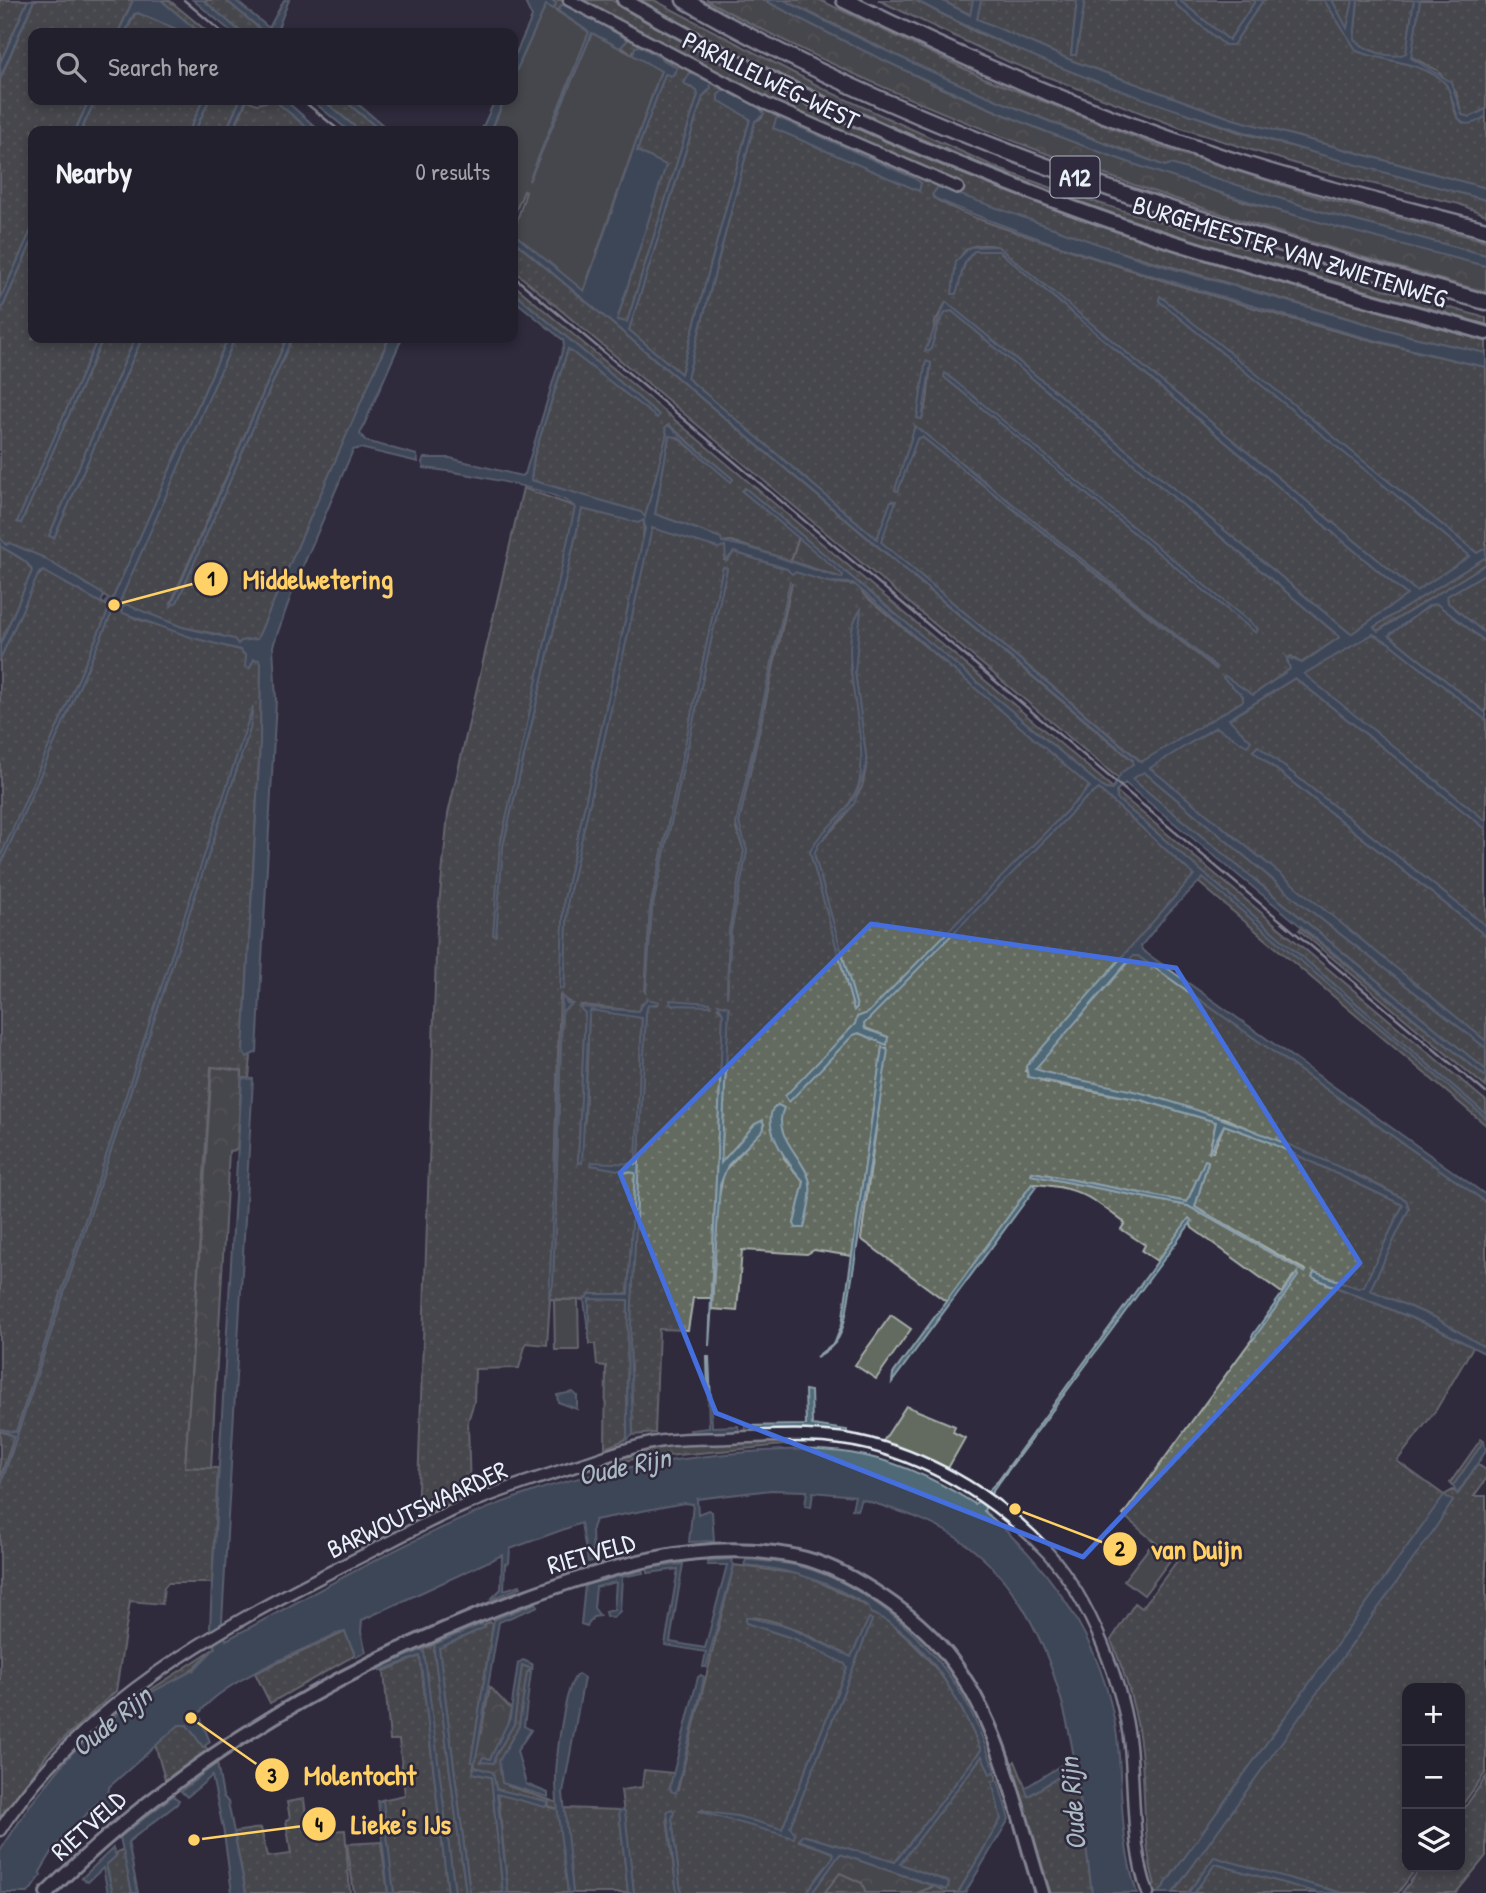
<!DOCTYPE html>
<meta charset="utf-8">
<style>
body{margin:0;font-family:"Patrick Hand",sans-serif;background:#2f2d3a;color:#f1f3f6}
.controls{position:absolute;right:21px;bottom:21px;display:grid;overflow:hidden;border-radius:14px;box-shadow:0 4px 10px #0003}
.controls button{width:63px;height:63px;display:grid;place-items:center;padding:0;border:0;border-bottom:2px solid #403e4a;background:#23202e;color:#f1f3f6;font:35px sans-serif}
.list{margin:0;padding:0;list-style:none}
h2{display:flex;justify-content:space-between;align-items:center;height:91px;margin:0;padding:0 28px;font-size:30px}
h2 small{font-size:23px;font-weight:400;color:#a3a3aa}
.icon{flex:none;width:38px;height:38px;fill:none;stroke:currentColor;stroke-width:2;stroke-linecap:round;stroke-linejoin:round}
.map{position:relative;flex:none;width:1486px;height:1893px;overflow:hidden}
.search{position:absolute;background:#23202e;box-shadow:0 4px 10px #0003;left:28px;top:28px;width:490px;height:77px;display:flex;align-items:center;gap:18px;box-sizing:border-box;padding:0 24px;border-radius:14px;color:#a3a3aa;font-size:26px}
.panel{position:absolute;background:#23202e;box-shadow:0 4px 10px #0003;left:28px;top:126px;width:490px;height:217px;border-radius:14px}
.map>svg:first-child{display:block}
.grass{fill:url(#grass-dots);stroke:#a6aeab;stroke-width:2;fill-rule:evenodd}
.forest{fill:url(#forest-crowns);stroke:#a6aeab;stroke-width:2}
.garden{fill:#646b5e;stroke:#a6aeab;stroke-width:2}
.water{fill:#4f6977;stroke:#8c9fab;stroke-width:2}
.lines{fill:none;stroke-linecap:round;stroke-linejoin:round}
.minor-casing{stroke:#e8f1f8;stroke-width:15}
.major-casing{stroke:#e8f1f8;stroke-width:18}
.highway-casing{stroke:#e8f1f8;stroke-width:19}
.minor{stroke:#2f2a3d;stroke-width:10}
.major{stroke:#2f2a3d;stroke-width:12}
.highway{stroke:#2f2a3d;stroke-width:14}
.rail{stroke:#e8f1f8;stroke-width:2.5}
.marked{fill:none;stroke:#466fde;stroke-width:5;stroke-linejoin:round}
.labels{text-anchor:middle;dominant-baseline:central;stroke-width:5;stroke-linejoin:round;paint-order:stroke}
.shield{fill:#2f2a3d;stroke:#b0b5c0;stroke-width:2}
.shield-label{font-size:24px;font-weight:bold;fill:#e8f1f8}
.street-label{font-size:26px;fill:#e8f1f8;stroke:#2f2a3d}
.water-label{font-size:28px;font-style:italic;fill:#abbbc4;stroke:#2f2a3d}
.leader{fill:none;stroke:#ffd166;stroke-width:2.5}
.callout-dot{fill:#ffd166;stroke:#2f2a3d;stroke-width:2.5}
.mark-label{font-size:21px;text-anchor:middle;font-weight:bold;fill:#111}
.callout-label{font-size:28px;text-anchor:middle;font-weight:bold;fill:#ffd166;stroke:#2f2a3d;stroke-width:5;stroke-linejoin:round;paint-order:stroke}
</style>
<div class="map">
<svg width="1486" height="1893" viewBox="0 0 1486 1893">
<defs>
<pattern id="grass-dots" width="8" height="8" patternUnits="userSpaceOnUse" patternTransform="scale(1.75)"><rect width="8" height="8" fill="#646b5e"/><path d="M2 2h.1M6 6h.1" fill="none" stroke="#7a8176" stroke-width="1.8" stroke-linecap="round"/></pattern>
<pattern id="forest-crowns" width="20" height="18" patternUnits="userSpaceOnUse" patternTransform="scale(1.75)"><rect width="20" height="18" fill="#646b5e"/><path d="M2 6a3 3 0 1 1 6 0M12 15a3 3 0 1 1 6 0" fill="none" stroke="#7a8176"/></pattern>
</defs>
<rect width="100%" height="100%" fill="#2f2a3d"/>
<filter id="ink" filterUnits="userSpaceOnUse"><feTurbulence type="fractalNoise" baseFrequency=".0143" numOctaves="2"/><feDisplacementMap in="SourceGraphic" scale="14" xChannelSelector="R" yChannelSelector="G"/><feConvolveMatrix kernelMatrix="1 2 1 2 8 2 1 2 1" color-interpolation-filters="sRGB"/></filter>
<g filter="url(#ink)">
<g class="grass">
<polygon points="0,0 28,0 0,63"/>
<polygon points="34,0 133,0 118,33 33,33 33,100 89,100 75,131 33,131 33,226 0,300 0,79"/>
<polygon points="161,0 169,0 209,33 200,33"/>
<polygon points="203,0 226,0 265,33 242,33"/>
<path d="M551,0H612L787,93L925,155L1486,339V353L1413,337L932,197C967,219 1036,238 1076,252C1210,297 1348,338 1486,367V548L1477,553L1160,297L1159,301L1471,556L1416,591L997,246C952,240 962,262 952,292C966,275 958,268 974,251H999L1407,595L1351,634L946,302L935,322L930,351L939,323L946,312L952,311L1340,637L1301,663L1291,656L1287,660L1290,669L1253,695L1224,678L1244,696L1243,701L1142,762L881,542L891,501L877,539L687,378L755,121L762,118L764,109L724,89L750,119L681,374L629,330L703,96L708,92L686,85L698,91V95L627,322L617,320L665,166L637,151L665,74L677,68L640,46L633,51V55L562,5L558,11L554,9L556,3ZM779,117L914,178L921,183L919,190L774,128ZM931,363L927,402L922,419L917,418L923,394L925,364ZM944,377L1257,630L1256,632H1255ZM915,426L1216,667V669L922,437L917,438L898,491L895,490Z"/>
<path d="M635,0H654L832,93L1002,170L1066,193L1296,264L1486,318V327C1342,286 1197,247 1057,196C911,142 772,74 635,0Z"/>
<polygon points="784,0 820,0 984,78 1157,146 1319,197 1486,241 1486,255 1329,214 1171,164 1165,166 959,86"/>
<polygon points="878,0 915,0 976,32 1070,71 1239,132 1486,200 1486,215 1459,204 1319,171 1181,128 1009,62"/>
<polygon points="941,0 973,0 971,15"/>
<path d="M981,0H1077L1071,55H1076L1085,0H1175V4L1225,45H1233L1263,0H1324L1357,51C1380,60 1435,64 1448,87C1453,97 1452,109 1458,118L1480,120L1486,116V188L1233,119L1073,61L977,19Z"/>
<polygon points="1179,0 1256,0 1229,40"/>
<polygon points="1332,0 1353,0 1349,27 1346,28"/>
<path d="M1358,0H1414L1406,54C1391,60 1364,50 1354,39Z"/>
<polygon points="1420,0 1486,0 1486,109 1470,117 1462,115 1456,92 1437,70 1411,57"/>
<polygon points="138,13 186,33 125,33 135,14"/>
<polygon points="95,100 203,100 189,131 81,131"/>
<polygon points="209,100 240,100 226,131 195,131"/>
<polygon points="247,100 257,104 274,100 315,131 233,131"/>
<polygon points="323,100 344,100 381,131 360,131"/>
<polygon points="33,239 33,338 98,338 17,522 21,523 103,338 135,338 49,536 54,538 142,338 228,338 112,601 42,557 2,542 0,537 0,313"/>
<polygon points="513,240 1133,761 1133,764 1119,779 513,270"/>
<polygon points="513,284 1113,788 1112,790 1105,789 745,488 742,491 799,537 791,561 731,541 721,542 721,538 655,514 669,436 673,434 731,481 733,479 669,425 665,428 667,434 645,518 640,512 531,480 534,456 568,349 571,348 659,415 513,292"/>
<polygon points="235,338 287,338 171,603 177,602 292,338 389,338 263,631 257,639 241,641 238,645 220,635 182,627 117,603"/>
<path d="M523,488L576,507L500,846L495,936L503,846L582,509L644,521L643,540L564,900L561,989H564L568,899L650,531L655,528L718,547L725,546L728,553L724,560L727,561L734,552L828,582L858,585L864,595L1090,784L1083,796L868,1013L857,1017L856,1024L789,1101L853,1035L858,1033L884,1042L888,1037L865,1028L863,1024L1085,799L1099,789L1194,875L1025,1071L1044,1082L1141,1100L1216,1122L1209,1151L1213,1152L1224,1125L1265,1140L1403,1205L1364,1286L1359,1288L1314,1272L1316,1279L1436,1328L1473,1347L1436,1410L1397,1461L1444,1495L1453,1490L1458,1494L1477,1464L1486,1470V1479L1474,1496H1486V1772L1460,1808V1688H1407V1867H1417L1398,1893H1342L1215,1858L1188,1893H1173L1453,1501L1445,1496L1159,1893H1153L1149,1887L1155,1885C1142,1840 1146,1795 1141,1750C1137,1712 1126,1675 1111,1640L1135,1603L1142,1608L1177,1561L1123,1515L1291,1286L1294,1275L1282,1293L1192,1228L1189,1219L1157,1261L1142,1251L1145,1245L1121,1229L1125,1223C1087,1195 1079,1187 1032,1184L947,1302L861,1239L887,1048H882L852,1256L814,1250L807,1254L742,1250L737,1311L712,1309L717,1207L724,1171L764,1128V1124H755L721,1164L729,1007L718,1008L723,1013L711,1298H693L688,1330L659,1329L655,1433L633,1435L630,1344L646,1012L648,1005L659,1004L643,1003L638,1011L581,1005L585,1013L578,1162L585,1119L589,1013L591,1010L642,1017L636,1164L592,1165L635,1173L628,1294H590L584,1300L550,1299L547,1345L526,1343L519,1368L475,1369L474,1402L468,1421L470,1495L417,1518L437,926L448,814ZM723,567L727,568L652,909L645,993L650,909ZM792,583L739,823L747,851L731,931L727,998L729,931L744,851L736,829ZM861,612L855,641V672L867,763L862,787L845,817L819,843L814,854L857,1007L854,1010L810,852L841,818L859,786L864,760L850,665ZM560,996L572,1004L562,1011L553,1284L550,1294ZM778,1105L783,1108C771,1135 803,1157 809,1179C813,1194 806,1213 804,1228L794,1224L804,1183L784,1158ZM1205,1161L1208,1162L1195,1207L1307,1271L1188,1206L1031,1175L1032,1172L1187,1202Z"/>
<polygon points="0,546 26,562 32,571 0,645"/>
<polygon points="43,571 110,607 0,858 0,659 36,578"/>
<polygon points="1486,573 1486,634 1448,603 1447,596"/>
<polygon points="1437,604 1486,642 1486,713 1389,635 1430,605"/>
<polygon points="114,608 137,619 240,650 246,656 259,660 261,665 260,743 243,1052 251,1057 249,1078 242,1078 242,1071 211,1067 185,1467 218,1468 212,1583 168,1583 164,1588 162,1604 130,1601 116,1691 49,1752 0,1819 0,1487 250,729 251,713 16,1432 0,1429 0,866"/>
<polygon points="1373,634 1388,642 1486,720 1486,821 1305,677 1304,673"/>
<polygon points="1295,678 1486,829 1486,926 1258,746 1253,751 1486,936 1486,1041 1149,768 1216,727 1251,741 1228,720"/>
<polygon points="1143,771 1302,904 1486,1048 1486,1070 1132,779"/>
<polygon points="1116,791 1486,1101 1486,1114 1117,799"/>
<polygon points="1301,928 1486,1077 1486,1087 1299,930"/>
<polygon points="1133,956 1138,956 1486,1202 1486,1348 1434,1317 1369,1290 1409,1209 1406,1200 1364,1178 1224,1118 1035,1070 1035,1066"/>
<polygon points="591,1297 628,1300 627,1439 605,1448 606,1366 597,1365 595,1344 589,1344 588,1302"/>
<polygon points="0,1431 14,1436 0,1479"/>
<polygon points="760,1440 795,1441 795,1444 634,1459 582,1471 661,1446"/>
<path d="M734,1565L806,1575L869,1607L871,1613H877C934,1657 953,1685 981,1750L895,1862L802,1835L799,1841L832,1852L834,1856L806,1893H681L672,1819L674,1811L667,1818L677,1893H634L621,1790L642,1787L644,1770L674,1773L670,1786L678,1789ZM746,1617C782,1617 819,1642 851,1657L869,1619L872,1620L790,1827L792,1832L701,1810L782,1829L847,1668L846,1664L795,1639L746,1623Z"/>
<polygon points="490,1622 493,1624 471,1761 475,1763 473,1768 476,1774 491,1777 503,1893 470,1893 439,1648 485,1627 485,1624"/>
<polygon points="345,1632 355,1655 270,1703 255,1673"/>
<polygon points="435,1644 434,1651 466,1893 455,1893 422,1650"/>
<polygon points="215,1648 182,1679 129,1704"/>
<polygon points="420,1656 448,1893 394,1893 381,1800 405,1795 399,1740 390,1740 384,1671"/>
<polygon points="179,1725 187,1725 209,1751 166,1783 155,1744"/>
<polygon points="983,1755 990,1773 994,1772 996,1776 1001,1819 958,1893 917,1893 934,1886 943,1890 949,1882 900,1864"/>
<polygon points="1015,1761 1029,1796 1076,1765 1092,1893 1050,1893 1010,1766"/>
<polygon points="1486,1777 1486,1856 1456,1893 1402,1893 1421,1867 1460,1867 1460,1814"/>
<polygon points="498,1793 558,1809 568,1893 508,1893"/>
<polygon points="304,1799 308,1832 345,1830 350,1893 246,1893 234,1832 261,1828 267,1857 291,1854 286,1820 290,1818 287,1802"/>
<polygon points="563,1808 619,1810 628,1893 573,1893"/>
<polygon points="381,1842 388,1893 354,1893 347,1844"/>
<polygon points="124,1849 132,1893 113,1893 106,1865 116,1856 117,1852"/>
<polygon points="1215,1863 1319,1893 1194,1893"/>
<polygon points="840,1872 863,1883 866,1893 824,1893"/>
</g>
<g class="forest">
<path d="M706,0H764L941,88L1039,129L1246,202L1486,266V292C1217,218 952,134 706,0Z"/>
<polygon points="799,537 844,575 842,578 791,561"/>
<polygon points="1486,557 1486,564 1377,631 1374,627"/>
<polygon points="1203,878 1486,1118 1486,1125 1197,881"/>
<polygon points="212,1067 242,1071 237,1150 229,1151 211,1468 185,1467"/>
<polygon points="1481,1439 1484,1441 1453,1486 1450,1483"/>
<path d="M522,1665L532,1669L527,1672L519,1726L503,1755L508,1786L558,1803V1809L548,1806L549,1803L496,1789C494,1772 490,1770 474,1767L490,1687L511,1709L507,1727L492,1757L490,1759L483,1758L481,1761L494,1763L496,1755L514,1724Z"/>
<polygon points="840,1854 934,1886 917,1893 866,1893 862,1883 840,1873 824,1893 812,1893"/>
</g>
<g class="garden">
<polygon points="546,4 589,32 529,181 592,33 661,70 583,292 513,233 526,192 524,191 513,218 513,131 491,131 504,100 513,100 513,78"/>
<polygon points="554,1300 578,1300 579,1350 555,1350"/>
<polygon points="891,1315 911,1329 876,1379 855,1365"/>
<polygon points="906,1406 955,1426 953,1432 965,1438 947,1470 882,1443"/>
<polygon points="1152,1544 1171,1559 1144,1595 1124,1580"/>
</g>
<g class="water">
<polygon points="28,0 34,0 0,78 0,63"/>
<polygon points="133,0 161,0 200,33 186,33 138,13 134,14 125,33 118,33"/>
<polygon points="193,0 203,0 242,33 233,33"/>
<polygon points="226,0 235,0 269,28 284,0 289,0 276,33 265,33"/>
<polygon points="524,0 551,0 556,3 554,9 546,5 513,78 513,60 532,17"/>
<path d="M764,0H784C908,65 1034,118 1165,166L1171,164L1329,214L1486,255V266C1334,228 1182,186 1037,128C943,90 853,47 764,0Z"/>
<path d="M915,0H941L970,15L973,0H981L977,19L1073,61L1233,119L1486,188V200C1292,148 1094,95 915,0Z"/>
<polygon points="1077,0 1085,0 1076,55 1071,55"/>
<polygon points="1175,0 1179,0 1229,40 1256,0 1263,0 1233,45 1225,45 1175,4"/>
<path d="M1324,0H1332L1347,28L1353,0H1358L1354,39C1364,50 1392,61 1406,53L1414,0H1420L1411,58L1451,82L1462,115L1470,117L1486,109V116C1449,142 1459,97 1444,82C1421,61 1384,62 1357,51Z"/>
<polygon points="561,5 570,6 628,40 620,48 592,33 529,181 589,32 558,11"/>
<path d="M640,46L677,68L672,76L665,74L637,151L666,165L617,320L627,322L698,95L697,91L684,83L690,73L710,82L711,88L703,96L629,330L681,374L750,119L718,100V95L724,89L759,106L764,114L755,121L687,378L877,539L891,501H896L881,542L1141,762L1243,701V696L1223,678L1225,676L1253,695L1290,669L1287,657L1302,663L1340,637L952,311L946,312L939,323L930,351H925L946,302L1351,634L1407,595L999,251H974C958,268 964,274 956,294H952L956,261L970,247L997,246L1416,591L1470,556L1159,301L1160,296L1477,553L1486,548V557L1374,627L1378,631L1486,564V573L1447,596L1448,603L1486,634V642L1437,604L1430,605L1389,635L1486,713V720L1388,642L1373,634L1304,674L1486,821V829L1295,678L1229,719L1251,741L1247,746L1216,727L1150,768L1486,1041V1048L1302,904L1144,772L1132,779L1486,1070V1077L1125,783L1116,791L1117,799L1486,1114V1118L1203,878L1166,915L1141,946L1142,950L1486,1195V1202L1138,956H1133L1035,1069C1072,1081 1112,1084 1149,1095C1238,1121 1324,1157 1406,1200L1409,1209L1370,1290L1434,1317L1486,1348V1354L1436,1328L1312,1277L1314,1272L1358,1288L1364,1286L1403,1205L1265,1140L1224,1125L1209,1154L1216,1122L1141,1100L1028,1077L1026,1066L1194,875L1099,789L1085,799L864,1024L865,1029L888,1037L887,1045L859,1033L853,1035L789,1102L785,1096L855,1024L857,1017L868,1013L1090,787L853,583L828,582L795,572L792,574L787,569L734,552L726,561L725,546L718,548L652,528L568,899L564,989H560L564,900L645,529L644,520L638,523L582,509L503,846L496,936L493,935L500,846L575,507C558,489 453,471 424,468L422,462L424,458H450L521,476L525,474L564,345L563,340L513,299V292L659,415L657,418L568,349L534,456L531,480L641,512L645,517L667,434L665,428L668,425L733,479L731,482L678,437L669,436L655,514L721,538L722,542C759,547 803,568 842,578L843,575L742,491L745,488L1105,789L1112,790L1121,773L1133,764V760L513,240V233L584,291L661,71L633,55L635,47Z"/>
<polygon points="89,100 95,100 81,131 75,131"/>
<polygon points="203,100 209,100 195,131 189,131"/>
<polygon points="240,100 246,100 233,131 226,131"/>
<polygon points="274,100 285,100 320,131 309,129"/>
<polygon points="311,100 323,100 360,131 349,131"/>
<polygon points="344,100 353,100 390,131 381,131"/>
<polygon points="495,100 504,100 491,131 481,131"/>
<polygon points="777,117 914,178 921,183 919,191 773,128"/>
<path d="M938,187L1146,261L1413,337L1486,353V367C1401,349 1317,325 1233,300C1133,270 1033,240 936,199L932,195Z"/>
<polygon points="33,226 33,239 0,313 0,300"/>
<polygon points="98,338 103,338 21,523 17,522"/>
<polygon points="135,338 142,338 54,538 49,536"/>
<polygon points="228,338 235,338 117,608 114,608 0,866 0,858 110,607 105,604 109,598 112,600"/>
<polygon points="287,338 292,338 177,602 171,606"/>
<polygon points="389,338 402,338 360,434 366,441 417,455 418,462 360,448 353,450 294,587 273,646 276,700 257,1052 247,1057 243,1052 260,743 261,665 259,660 254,659 250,668 245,667 246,656 240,650 193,638 123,613 121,610 125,604 182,627 234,639 238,644 241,641 257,639"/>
<polygon points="926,361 931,363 922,419 917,418"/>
<polygon points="945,373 1258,629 1256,633 944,377"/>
<polygon points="915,426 1216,667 1217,669 922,437 917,439 898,491 895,490"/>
<path d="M0,537L6,545L10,543L42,557L104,595L101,603L43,571L39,573L0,659V645L32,571C29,560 9,552 0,546Z"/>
<polygon points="723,567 727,568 652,909 646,994 650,909"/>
<polygon points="790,581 739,823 747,851 731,931 727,998 729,931 744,851 736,824"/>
<path d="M861,609L855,672L867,763L854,804L819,843L814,854L857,1007L854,1010L810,852C819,828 852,815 859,783C871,734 832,647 861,609Z"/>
<polygon points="253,706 250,729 0,1487 14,1436 0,1429 16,1432"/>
<polygon points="1258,746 1486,926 1486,936 1253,751"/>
<polygon points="562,995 567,1003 572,1004 562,1011 553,1284 549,1299"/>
<polygon points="647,999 660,1002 648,1005 646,1012 630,1344 633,1435 627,1439 628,1300 589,1299 589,1338 584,1300 590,1294 628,1294 635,1173 591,1165 592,1162 636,1164 642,1018 591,1010 589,1013 582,1163 578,1163 585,1013 579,1007 638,1011"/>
<polygon points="670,1000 710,1003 711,1006 671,1005"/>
<polygon points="718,1004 729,1007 721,1163 755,1124 763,1120 764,1129 728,1165 720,1185 709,1346 723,1013"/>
<path d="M882,1047L888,1050L847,1310C842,1334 839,1346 816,1357L835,1342L842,1324Z"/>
<path d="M242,1078L253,1079L222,1622L226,1640C324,1589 421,1530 526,1494C587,1472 653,1462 717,1455C825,1444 881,1445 975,1504L998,1481L1189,1218L1192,1221L990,1495L984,1511C1058,1573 1112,1657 1119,1756C1122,1803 1122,1848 1137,1893H1092L1076,1766L1028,1796L1025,1788L1074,1757C1060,1677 1031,1588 960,1540C930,1519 895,1510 861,1499L857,1510L852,1509L855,1496L813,1492L811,1507L805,1506L807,1491L771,1490L697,1499L698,1514L708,1510L712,1512L714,1541L689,1542L693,1504L684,1503L595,1520L592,1528L593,1561L588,1562L581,1523L510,1549L509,1563L505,1564L504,1590L520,1585L521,1587L490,1600L501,1589L502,1555L362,1620L361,1632L366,1652L356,1657L345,1632L336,1634C300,1652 220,1682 199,1714L210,1742L203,1747L187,1725H179L109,1787L108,1796L117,1811L114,1815L101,1799L55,1847L40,1872L41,1876L28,1893H0V1851L30,1805L72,1753L129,1704L194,1670L215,1648L210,1628L212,1583Z"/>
<path d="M778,1105L784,1108C771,1134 803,1157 809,1179C813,1194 807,1213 804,1228H796L794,1224L804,1182C790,1166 762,1130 773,1108Z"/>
<polygon points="1205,1160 1208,1161 1195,1207 1306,1273 1188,1206 1031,1175 1032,1172 1187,1202"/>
<polygon points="1032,1184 1036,1187 892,1382 893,1374"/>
<polygon points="1297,1273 1298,1276 1253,1340 1252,1336"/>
<polygon points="707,1357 709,1357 712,1427 738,1426 739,1431 691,1434 690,1430 709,1428"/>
<polygon points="805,1390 811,1391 812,1425 847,1430 847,1434 746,1431 745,1426 806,1425"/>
<polygon points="573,1392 577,1396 577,1409 558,1402 557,1395"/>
<polygon points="1484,1441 1486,1451 1457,1494 1453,1486"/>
<polygon points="1444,1495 1453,1501 1430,1536 1173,1893 1159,1893"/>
<polygon points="731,1559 734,1565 706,1667 703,1667 706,1652 665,1645 678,1569 648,1573 648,1568 683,1564 670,1642 705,1648 727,1565 707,1565 707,1561"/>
<path d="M746,1560C763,1561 782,1562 799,1566C866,1584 929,1638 963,1697C977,1720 985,1746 995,1771L990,1774L982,1756L900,1864L949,1882L947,1890L840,1854L812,1893H806L834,1856L832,1852L799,1840L802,1835L895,1862L981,1750C957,1694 926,1637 871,1613L868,1606C828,1581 791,1569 744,1565Z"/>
<polygon points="643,1570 643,1573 622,1577 620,1611 613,1618 606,1616 605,1612 614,1610 616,1582 596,1587 594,1608 600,1616 593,1617 587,1626 581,1624 585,1585"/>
<polygon points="536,1603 538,1606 499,1622 475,1763 471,1761 494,1620"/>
<polygon points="746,1617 785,1626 851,1657 869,1618 872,1620 790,1827 795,1834 794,1838 698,1811 737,1816 782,1829 847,1668 845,1664 795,1639 746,1623"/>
<polygon points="482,1624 485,1627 439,1648 470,1893 466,1893 434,1651 435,1644"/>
<polygon points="422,1650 424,1651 455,1893 448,1893 420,1656 380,1671 380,1667"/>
<polygon points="523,1660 532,1664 532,1669 522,1665 514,1724 496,1755 494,1763 481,1762 483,1757 490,1759 510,1718 518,1663"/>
<polygon points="527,1672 531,1672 524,1726 531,1730 517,1751 526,1784 548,1793 548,1797 502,1783 499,1761 519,1726"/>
<path d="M578,1674L584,1678L563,1793L573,1893H568C564,1856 556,1817 556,1779C556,1760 564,1684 578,1674Z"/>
<polygon points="701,1675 704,1677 701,1692 676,1793 671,1791 670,1786 698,1677"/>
<polygon points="217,1763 223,1796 228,1802 246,1893 232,1893 224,1833 212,1776 187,1797 181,1791"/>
<polygon points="474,1767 493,1772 496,1789 549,1802 545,1807 497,1794 508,1893 503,1893 491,1777 473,1773"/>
<polygon points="992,1781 998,1781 1009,1819 965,1893 958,1893 1001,1819"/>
<polygon points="173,1796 179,1800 177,1804 128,1842 138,1893 132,1893 120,1837"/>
<polygon points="378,1801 383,1801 394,1893 388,1893"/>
<polygon points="672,1809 674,1812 672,1819 681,1893 677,1893 667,1811"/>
<polygon points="619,1810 625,1811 634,1893 628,1893"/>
<polygon points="113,1848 116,1856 106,1865 113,1893 108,1893 103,1868 88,1882 82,1878"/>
<polygon points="1214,1857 1342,1893 1319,1893 1215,1864 1194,1893 1188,1893"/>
</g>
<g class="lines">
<defs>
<g id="minor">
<polyline points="569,0 766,104 958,188"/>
<path d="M0,1830C82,1704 212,1632 344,1565C383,1546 423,1523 463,1506C502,1489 542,1477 582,1464C607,1456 632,1446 657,1442C680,1438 705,1439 728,1438C774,1436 824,1432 869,1444C937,1462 1000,1501 1048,1553C1089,1598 1124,1685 1130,1746C1135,1796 1131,1845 1148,1893"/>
</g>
<g id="major">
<path d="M624,0C791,96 968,174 1151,235C1261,271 1374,301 1486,333"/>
<path d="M47,1893C180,1760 340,1667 515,1601C604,1568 702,1536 798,1557C843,1566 908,1610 939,1645C1000,1714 1015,1808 1042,1893"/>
</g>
<g id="highway">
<path d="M684,0C934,144 1210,226 1486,302"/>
<path d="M844,0C975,65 1110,122 1251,166C1328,190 1407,209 1486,230"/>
</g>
</defs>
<use href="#minor" class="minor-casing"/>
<use href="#major" class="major-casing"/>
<use href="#highway" class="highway-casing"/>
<use href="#minor" class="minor"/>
<use href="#major" class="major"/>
<use href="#highway" class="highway"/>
<g class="rail">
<polyline points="184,0 223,33"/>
<polyline points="302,100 340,131"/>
<polyline points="513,276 1486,1093"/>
</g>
</g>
</g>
<path d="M0 0H1486V1893H0ZM871,924L1176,968L1360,1263L1083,1557L716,1413L620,1173Z" fill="#2f2a3d" fill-opacity=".55" fill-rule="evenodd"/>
<path class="marked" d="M871,924L1176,968L1360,1263L1083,1557L716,1413L620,1173Z"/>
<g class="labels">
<rect class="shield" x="1050.5" y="156.5" width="49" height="41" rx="5"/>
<g class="shield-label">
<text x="1075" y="177">A12</text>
</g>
<g class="street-label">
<text transform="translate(771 80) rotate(26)">PARALLELWEG-WEST</text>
<text transform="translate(1290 251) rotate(17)">BURGEMEESTER VAN ZWIETENWEG</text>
<text transform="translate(417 1509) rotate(-25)">BARWOUTSWAARDER</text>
<text transform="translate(591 1553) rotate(-16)">RIETVELD</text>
<text transform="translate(88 1825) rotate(-42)">RIETVELD</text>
</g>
<g class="water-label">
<text transform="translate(624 1466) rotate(-12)">Oude Rijn</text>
<text transform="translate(111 1721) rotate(-39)">Oude Rijn</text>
<text transform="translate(1072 1804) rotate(-95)">Oude Rijn</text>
</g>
</g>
<path class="leader" d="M114 605L211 579M1015 1509L1120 1549M191 1718L272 1775M194 1840L319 1824"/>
<g class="callout-dot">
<circle cx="114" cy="605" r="7"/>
<circle cx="1015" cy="1509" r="7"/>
<circle cx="191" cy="1718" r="7"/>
<circle cx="194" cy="1840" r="7"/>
<circle cx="211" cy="579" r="18"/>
<circle cx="1120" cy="1549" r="18"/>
<circle cx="272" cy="1775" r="18"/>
<circle cx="319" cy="1824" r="18"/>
</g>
<g class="mark-label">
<text x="211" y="586">1</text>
<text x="1120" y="1556">2</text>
<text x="272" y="1783">3</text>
<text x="319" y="1832">4</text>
</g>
<g class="callout-label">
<text x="318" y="589">Middelwetering</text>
<text x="1197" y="1559">van Duijn</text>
<text x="360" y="1785">Molentocht</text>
<text x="401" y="1834">Lieke's IJs</text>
</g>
</svg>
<div class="controls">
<button>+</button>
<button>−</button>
<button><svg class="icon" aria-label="layers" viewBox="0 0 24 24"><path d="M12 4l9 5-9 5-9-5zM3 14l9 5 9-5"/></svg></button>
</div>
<div class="search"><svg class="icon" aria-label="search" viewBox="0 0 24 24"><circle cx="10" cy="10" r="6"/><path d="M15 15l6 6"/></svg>Search here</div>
<section class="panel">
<h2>Nearby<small>0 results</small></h2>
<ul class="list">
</ul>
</section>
</div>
